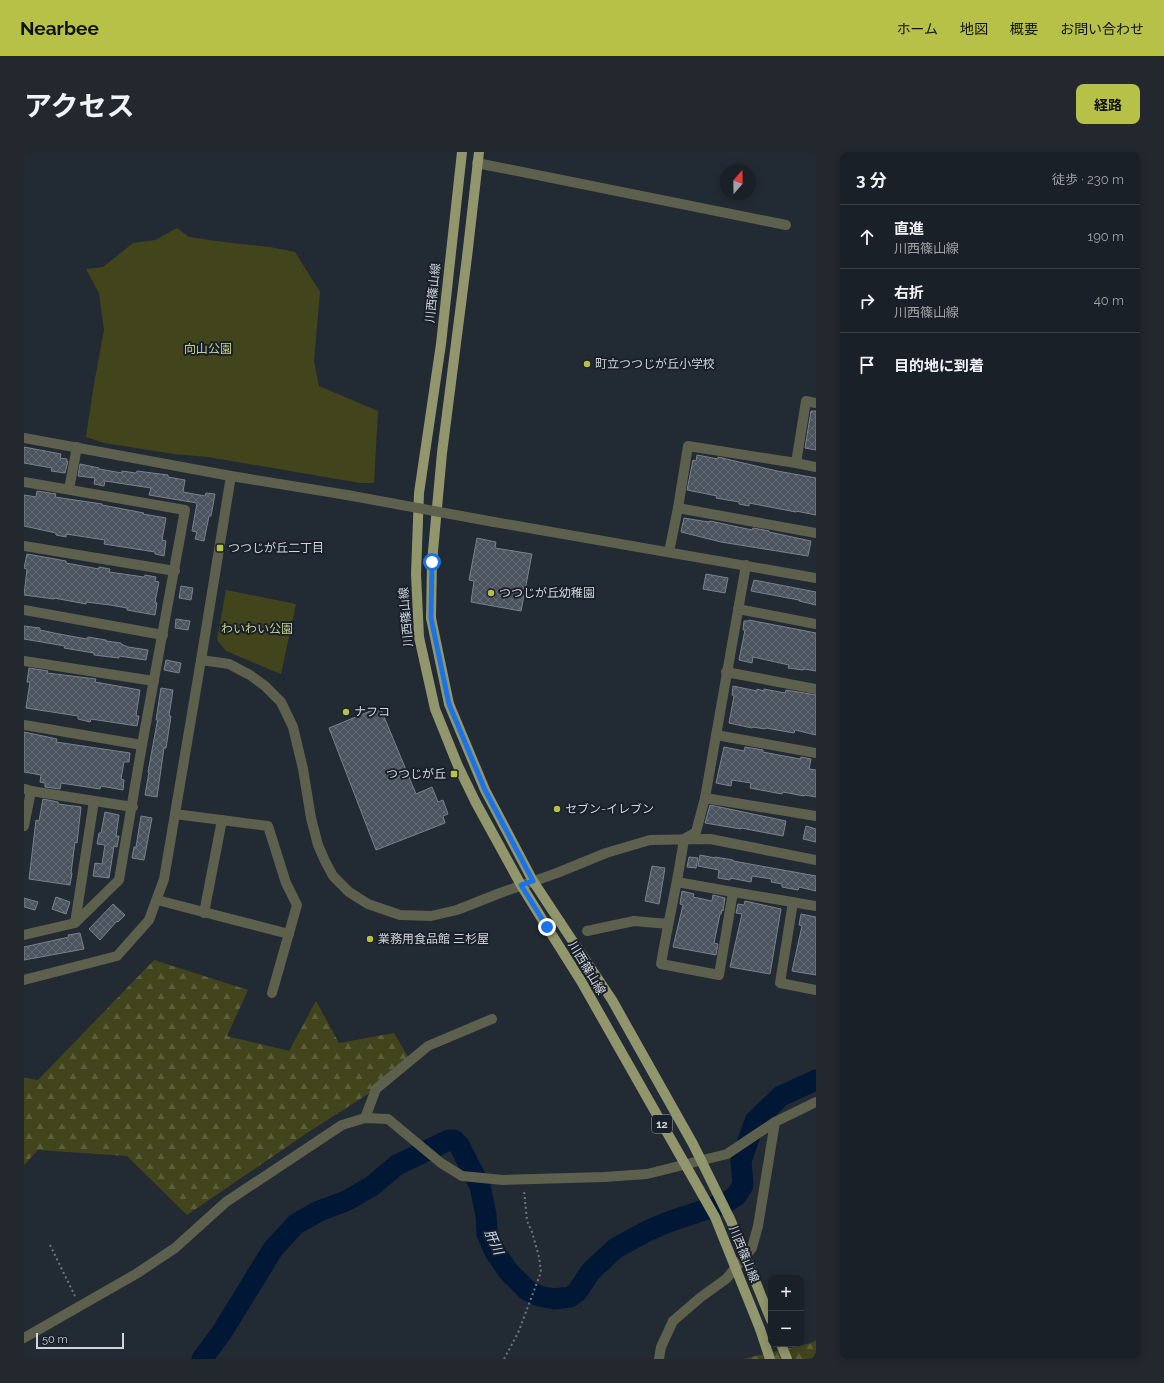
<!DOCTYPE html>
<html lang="ja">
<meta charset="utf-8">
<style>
body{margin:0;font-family:Raleway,"Noto Sans JP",sans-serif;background:#23282f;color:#f1f3f6}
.controls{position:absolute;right:12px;bottom:12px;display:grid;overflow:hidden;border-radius:8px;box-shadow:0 2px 10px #0003}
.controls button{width:36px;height:36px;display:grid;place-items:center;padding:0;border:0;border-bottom:1px solid #383e44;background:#1a2027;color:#f1f3f6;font:20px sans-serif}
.compass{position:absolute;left:696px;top:12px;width:36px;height:36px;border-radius:50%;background:#1a2027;box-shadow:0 2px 10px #0003;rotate:20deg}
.scale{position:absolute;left:12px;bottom:10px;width:88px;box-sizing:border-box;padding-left:4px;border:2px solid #d0d5dc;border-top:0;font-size:11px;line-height:14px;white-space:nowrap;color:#d0d5dc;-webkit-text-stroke:3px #19202a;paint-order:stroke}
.stop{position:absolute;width:12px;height:12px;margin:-9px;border:3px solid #1a73e8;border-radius:50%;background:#fff}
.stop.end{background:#1a73e8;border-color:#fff;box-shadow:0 1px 4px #0008}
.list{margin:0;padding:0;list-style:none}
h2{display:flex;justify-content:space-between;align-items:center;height:52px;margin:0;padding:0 16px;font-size:17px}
h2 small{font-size:13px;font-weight:400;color:#9fa3a7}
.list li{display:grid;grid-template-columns:26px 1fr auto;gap:12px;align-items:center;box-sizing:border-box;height:64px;padding:0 16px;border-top:1px solid #383e44}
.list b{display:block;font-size:15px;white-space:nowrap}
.list p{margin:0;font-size:13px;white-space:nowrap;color:#9fa3a7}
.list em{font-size:13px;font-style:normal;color:#9fa3a7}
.icon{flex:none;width:22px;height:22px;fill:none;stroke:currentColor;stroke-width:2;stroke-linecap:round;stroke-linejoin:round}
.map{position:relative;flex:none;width:792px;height:1207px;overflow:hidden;border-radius:8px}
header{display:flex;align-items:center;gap:24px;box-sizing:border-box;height:56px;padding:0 20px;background:#b8c147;color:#111}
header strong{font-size:19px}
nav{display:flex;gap:22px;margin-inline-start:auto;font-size:14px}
.intro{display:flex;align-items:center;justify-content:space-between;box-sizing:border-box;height:96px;padding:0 24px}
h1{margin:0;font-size:28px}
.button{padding:10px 18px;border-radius:8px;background:#b8c147;color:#111;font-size:14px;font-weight:700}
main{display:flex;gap:24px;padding:0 24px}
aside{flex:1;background:#1a2027;border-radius:8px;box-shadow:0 2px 10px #0003}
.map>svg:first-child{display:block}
.forest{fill:url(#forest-firs)}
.park{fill:#42451c}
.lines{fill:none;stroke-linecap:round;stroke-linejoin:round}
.river{stroke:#001736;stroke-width:21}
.building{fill:url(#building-cross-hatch);stroke:#78818d}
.path{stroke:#6f767e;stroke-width:2;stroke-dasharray:2 3;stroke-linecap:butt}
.minor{stroke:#5d604c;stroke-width:10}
.tertiary{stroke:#5d604c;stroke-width:10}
.primary{stroke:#91966c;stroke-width:10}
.tertiary-bridge{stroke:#5d604c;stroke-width:10}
.primary-bridge{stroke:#91966c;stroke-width:10}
.route{stroke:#1a73e8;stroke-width:5}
.poi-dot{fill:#b8c147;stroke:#19202a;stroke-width:1.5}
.labels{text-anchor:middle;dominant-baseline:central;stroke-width:4;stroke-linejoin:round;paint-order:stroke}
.shield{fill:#19202a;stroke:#999fa7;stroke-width:1}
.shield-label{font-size:11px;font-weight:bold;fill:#d0d5dc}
.street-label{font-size:12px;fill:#d0d5dc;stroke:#19202a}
.park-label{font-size:12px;fill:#c9d184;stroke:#19202a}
.poi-label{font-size:12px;fill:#d0d5dc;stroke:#19202a;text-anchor:start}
.water-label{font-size:13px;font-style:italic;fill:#cde0f9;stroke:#19202a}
</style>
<header>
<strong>Nearbee</strong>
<nav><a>ホーム</a><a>地図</a><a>概要</a><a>お問い合わせ</a></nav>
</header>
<div class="intro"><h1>アクセス</h1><a class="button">経路</a></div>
<main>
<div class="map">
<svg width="792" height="1207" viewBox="0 0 792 1207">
<defs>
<pattern id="forest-firs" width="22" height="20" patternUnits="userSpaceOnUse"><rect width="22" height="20" fill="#42451c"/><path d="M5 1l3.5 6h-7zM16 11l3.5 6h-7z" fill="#5c5f3c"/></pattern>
<pattern id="building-cross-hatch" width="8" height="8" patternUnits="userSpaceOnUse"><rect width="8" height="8" fill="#4a535e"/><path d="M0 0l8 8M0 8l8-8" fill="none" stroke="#636b74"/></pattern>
</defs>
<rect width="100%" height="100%" fill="#222a34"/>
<g class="forest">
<polygon points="130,808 224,838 203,884 265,899 292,849 315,891 370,881 389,913 283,981 163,1063 103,1004 14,998 0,1013 0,926 14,928"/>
<polygon points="792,1188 792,1207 719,1207 787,1191"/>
</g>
<g class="park">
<polygon points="153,76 165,85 192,89 246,95 271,100 296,140 290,209 295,234 354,259 350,331 336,331 184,305 150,302 80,291 62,285 70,232 80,178 75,141 62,117 79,115 109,91 131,88"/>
<polygon points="202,438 272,452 257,522 202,499 193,488"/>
</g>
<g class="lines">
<polyline class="river" points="178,1207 198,1180 249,1097 272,1072 295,1059 322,1049 348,1034 373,1013 425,988 430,988 435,993 456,1034 462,1063 463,1082 471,1100 484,1119 503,1138 515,1144 530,1147 546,1145 553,1140 567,1119 592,1096 623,1079 647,1069 701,1051 712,1044 719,1033 717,1009 731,969 757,944 792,928"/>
</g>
<g class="building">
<polygon points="787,259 792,259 792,298 781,296"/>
<polygon points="0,295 37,302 36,306 43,307 42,309 44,309 41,321 27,319 28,316 0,311"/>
<polygon points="673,303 694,307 694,305 753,319 792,326 792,363 772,359 772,360 725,351 725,354 715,352 715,350 692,346 693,344 663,338 669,308 672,309"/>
<polygon points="56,312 75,316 75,317 98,321 98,319 112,321 113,319 144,323 144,325 161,328 159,340 181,344 182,341 191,342 187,364 185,364 180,389 171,387 173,380 168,379 173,351 125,343 127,336 81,329 80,334 70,332 71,326 54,324"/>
<polygon points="13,339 32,342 31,345 78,352 78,353 120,361 119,362 142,366 138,388 142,389 140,404 131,402 131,400 80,392 81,388 42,382 42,385 32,383 32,381 0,374 0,343 12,345"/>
<polygon points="660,366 678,369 686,370 686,369 728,378 729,376 745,379 745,380 787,389 784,404 697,390 657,380"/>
<polygon points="453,386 472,390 471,396 508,402 497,459 447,450 450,429 445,428"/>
<polygon points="3,402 42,409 42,411 75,417 75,415 86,417 85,420 120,425 121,423 132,425 131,429 135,430 131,450 133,451 131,463 103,458 103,456 86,453 62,450 62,452 30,446 30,447 0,443 3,417 0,416"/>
<polygon points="682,422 704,426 701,441 679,437"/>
<polygon points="730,428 792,440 792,453 775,449 775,448 727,439"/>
<polygon points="157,434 169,436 167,448 155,446"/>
<polygon points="152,467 166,469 164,478 151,476"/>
<polygon points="725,468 792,481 792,519 780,517 779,518 764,516 765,513 729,505 728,511 715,508 721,478 719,478 720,469 724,469"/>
<polygon points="0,474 16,476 16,478 35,482 63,487 64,485 82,488 82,489 97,491 97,492 104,495 124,498 122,508 95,504 95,506 70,503 70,501 40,496 41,494 0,487"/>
<polygon points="142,508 157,511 155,521 140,518"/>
<polygon points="5,516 24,519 23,521 72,527 71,530 116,538 112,564 115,564 113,574 67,567 66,570 54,567 54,564 2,556 6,530 3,530"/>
<polygon points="709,534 733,539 733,537 740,539 740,537 761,541 762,538 792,543 792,583 771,578 770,581 742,576 741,577 729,575 728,576 705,571 710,544 708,543"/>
<polygon points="137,536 149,538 145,564 147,564 142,596 140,596 133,645 121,643 125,620 124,620 133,571 134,568 132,568"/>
<polygon points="356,555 392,642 408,635 414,650 419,648 424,662 419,664 421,671 352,698 305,576"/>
<polygon points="0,580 33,587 32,590 106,601 105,610 100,610 97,627 100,628 99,638 77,634 76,637 37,631 36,637 21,635 21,631 16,630 17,623 0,620"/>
<polygon points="700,595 720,599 721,595 739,598 739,600 776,607 777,605 787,607 785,617 792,618 792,645 781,643 780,644 759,640 758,642 726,636 727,631 708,628 707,634 692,631"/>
<polygon points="19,647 34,650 34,652 57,655 53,691 51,690 47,721 48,721 46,733 5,727 12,668 15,669"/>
<polygon points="686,653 762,669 759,684 717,676 717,677 681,671"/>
<polygon points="81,660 95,663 92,684 95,684 93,695 90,694 85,726 69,724 71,711 78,712 81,693 73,692 75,681 77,681"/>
<polygon points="117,664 128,666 120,708 108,706 110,695 112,695"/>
<polygon points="782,674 792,677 792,690 779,687"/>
<polygon points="676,703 691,706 691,705 709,708 709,709 792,724 792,739 775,735 774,738 758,735 758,732 747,730 748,727 728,724 727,730 706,726 706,728 694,726 695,718 674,714"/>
<polygon points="665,705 674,706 672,716 663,715"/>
<polygon points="628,714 641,716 635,752 621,749"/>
<polygon points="658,739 670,742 669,745 688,749 689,743 701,746 699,759 698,758 697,762 696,762 690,791 694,792 692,803 649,795 659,753 656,752"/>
<polygon points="32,745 46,750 42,762 28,757"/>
<polygon points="0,746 14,750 11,758 0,755"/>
<polygon points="721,749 757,757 746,822 706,815 718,762 712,761 714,752 720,753"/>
<polygon points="89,752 101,763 94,770 93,769 76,788 65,777"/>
<polygon points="777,762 792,765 792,823 768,819 778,774 775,773"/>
<polygon points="56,781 60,797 0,808 0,795 45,785 44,783"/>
</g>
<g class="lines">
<g class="path">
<polyline points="26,1093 51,1144"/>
<polyline points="480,1207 494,1181 517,1120 515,1105 508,1080 503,1069 500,1038"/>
</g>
<g class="minor">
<polyline points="772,311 792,315"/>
<polyline points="0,330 161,358 118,593 95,728 51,771 0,783"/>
<polyline points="45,337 53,295"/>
<polyline points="654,356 664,294 772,311 782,249 792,251"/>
<polyline points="0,394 151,419"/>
<polyline points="645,400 654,356 792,381"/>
<path d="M722,413L681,646L672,680L660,687C654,729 644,770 637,812L695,823L709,740L792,754"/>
<polyline points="714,457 792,472"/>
<polyline points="0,458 139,483"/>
<polyline points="0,509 130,529"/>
<polyline points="702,520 792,537"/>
<polyline points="0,573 118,593"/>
<polyline points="692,583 792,601"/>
<polyline points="7,639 109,655"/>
<polyline points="681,646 792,664"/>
<polyline points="151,662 244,674 262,731 273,753 248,841"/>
<polyline points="0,674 7,639 1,637"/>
<polyline points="653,730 709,740"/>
<polyline points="133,748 265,782"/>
<polyline points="769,750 756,831 792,838"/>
<polyline points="180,761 198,668"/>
<polyline points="51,771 70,649"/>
<polyline points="563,779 610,769 644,772"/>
<polyline points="341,966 352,937 404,894 468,867"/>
<polyline points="734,1074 751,970 792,950"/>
<polyline points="0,1186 112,1122 151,1096 202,1050 318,973 341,966 364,967 417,1011 438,1024 479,1028 580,1025 623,1022 703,1002 751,970"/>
</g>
<g class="tertiary">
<polyline points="453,11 762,73"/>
<polyline points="0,286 207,324 323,343"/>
<polyline points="470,370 792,426"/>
<polyline points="177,508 205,512 226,523 241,534 257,550 269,575 279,617 287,666 294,693 301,709 309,724 325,740 344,752 376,763 407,764 433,758 476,741 533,721 582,701 626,688 686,687 792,708"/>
<polyline points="0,828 93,804 125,768 140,727 177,508 207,324"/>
<polyline points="635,1207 637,1195 649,1169 677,1145 702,1127 728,1096 734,1074"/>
</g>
<g class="primary">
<polyline points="438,0 417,192 395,341 392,422 395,485 411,557 434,614 452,651 497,733 523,775"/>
<polyline points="455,0 443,105 418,301 408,410 407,466 425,552 461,638 509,729 536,770"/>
<polyline points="736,1177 746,1207"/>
<polyline points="757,1192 763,1207"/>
</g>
<polyline class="tertiary-bridge" points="323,343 470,370"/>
<g class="primary-bridge">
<polyline points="536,770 588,848 669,992 707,1069 747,1168"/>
<polyline points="523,775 557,829 691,1065 736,1177"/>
</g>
</g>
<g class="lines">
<polyline class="route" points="408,410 407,466 425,552 461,638 509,729 497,733 523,775"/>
</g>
<g class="poi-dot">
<circle cx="563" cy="212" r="4"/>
<rect x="192" y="392" width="8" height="8" rx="2"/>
<circle cx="467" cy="441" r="4"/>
<circle cx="322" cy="560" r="4"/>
<rect x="426" y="618" width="8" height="8" rx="2"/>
<circle cx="533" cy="657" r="4"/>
<circle cx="346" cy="787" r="4"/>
</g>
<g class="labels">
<rect class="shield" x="628" y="963" width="20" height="18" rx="3"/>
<g class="shield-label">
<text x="638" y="972">12</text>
</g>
<g class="street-label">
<text transform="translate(409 141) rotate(-84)">川西篠山線</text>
<text transform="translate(382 465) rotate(-95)">川西篠山線</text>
<text transform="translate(563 816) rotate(59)">川西篠山線</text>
<text transform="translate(720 1102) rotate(68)">川西篠山線</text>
</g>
<g class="park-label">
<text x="184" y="197">向山公園</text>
<text x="233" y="477">わいわい公園</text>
</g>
<g class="poi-label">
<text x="571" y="212">町立つつじが丘小学校</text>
<text x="204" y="396">つつじが丘二丁目</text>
<text x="475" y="441">つつじが丘幼稚園</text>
<text x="330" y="560">ナフコ</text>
<text x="422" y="622" text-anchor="end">つつじが丘</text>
<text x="541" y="657">セブン-イレブン</text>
<text x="354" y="787">業務用食品館 三杉屋</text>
</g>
<g class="water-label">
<text transform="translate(470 1090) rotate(66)">肝川</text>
</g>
</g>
</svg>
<div class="controls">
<button>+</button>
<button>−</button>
</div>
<svg class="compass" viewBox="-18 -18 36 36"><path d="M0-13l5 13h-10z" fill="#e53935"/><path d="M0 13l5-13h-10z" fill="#9fa3a7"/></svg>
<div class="scale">50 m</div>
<div class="stop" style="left:408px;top:410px"></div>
<div class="stop end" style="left:523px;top:775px"></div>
</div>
<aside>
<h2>3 分<small>徒歩 · 230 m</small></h2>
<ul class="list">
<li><svg class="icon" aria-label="ahead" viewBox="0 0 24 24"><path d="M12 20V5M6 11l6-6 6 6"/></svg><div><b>直進</b><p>川西篠山線</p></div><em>190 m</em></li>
<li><svg class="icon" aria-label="right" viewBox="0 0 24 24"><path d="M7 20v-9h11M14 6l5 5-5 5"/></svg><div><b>右折</b><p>川西篠山線</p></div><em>40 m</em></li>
<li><svg class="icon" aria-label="arrive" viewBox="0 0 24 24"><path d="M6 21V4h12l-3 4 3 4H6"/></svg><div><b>目的地に到着</b></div></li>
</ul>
</aside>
</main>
